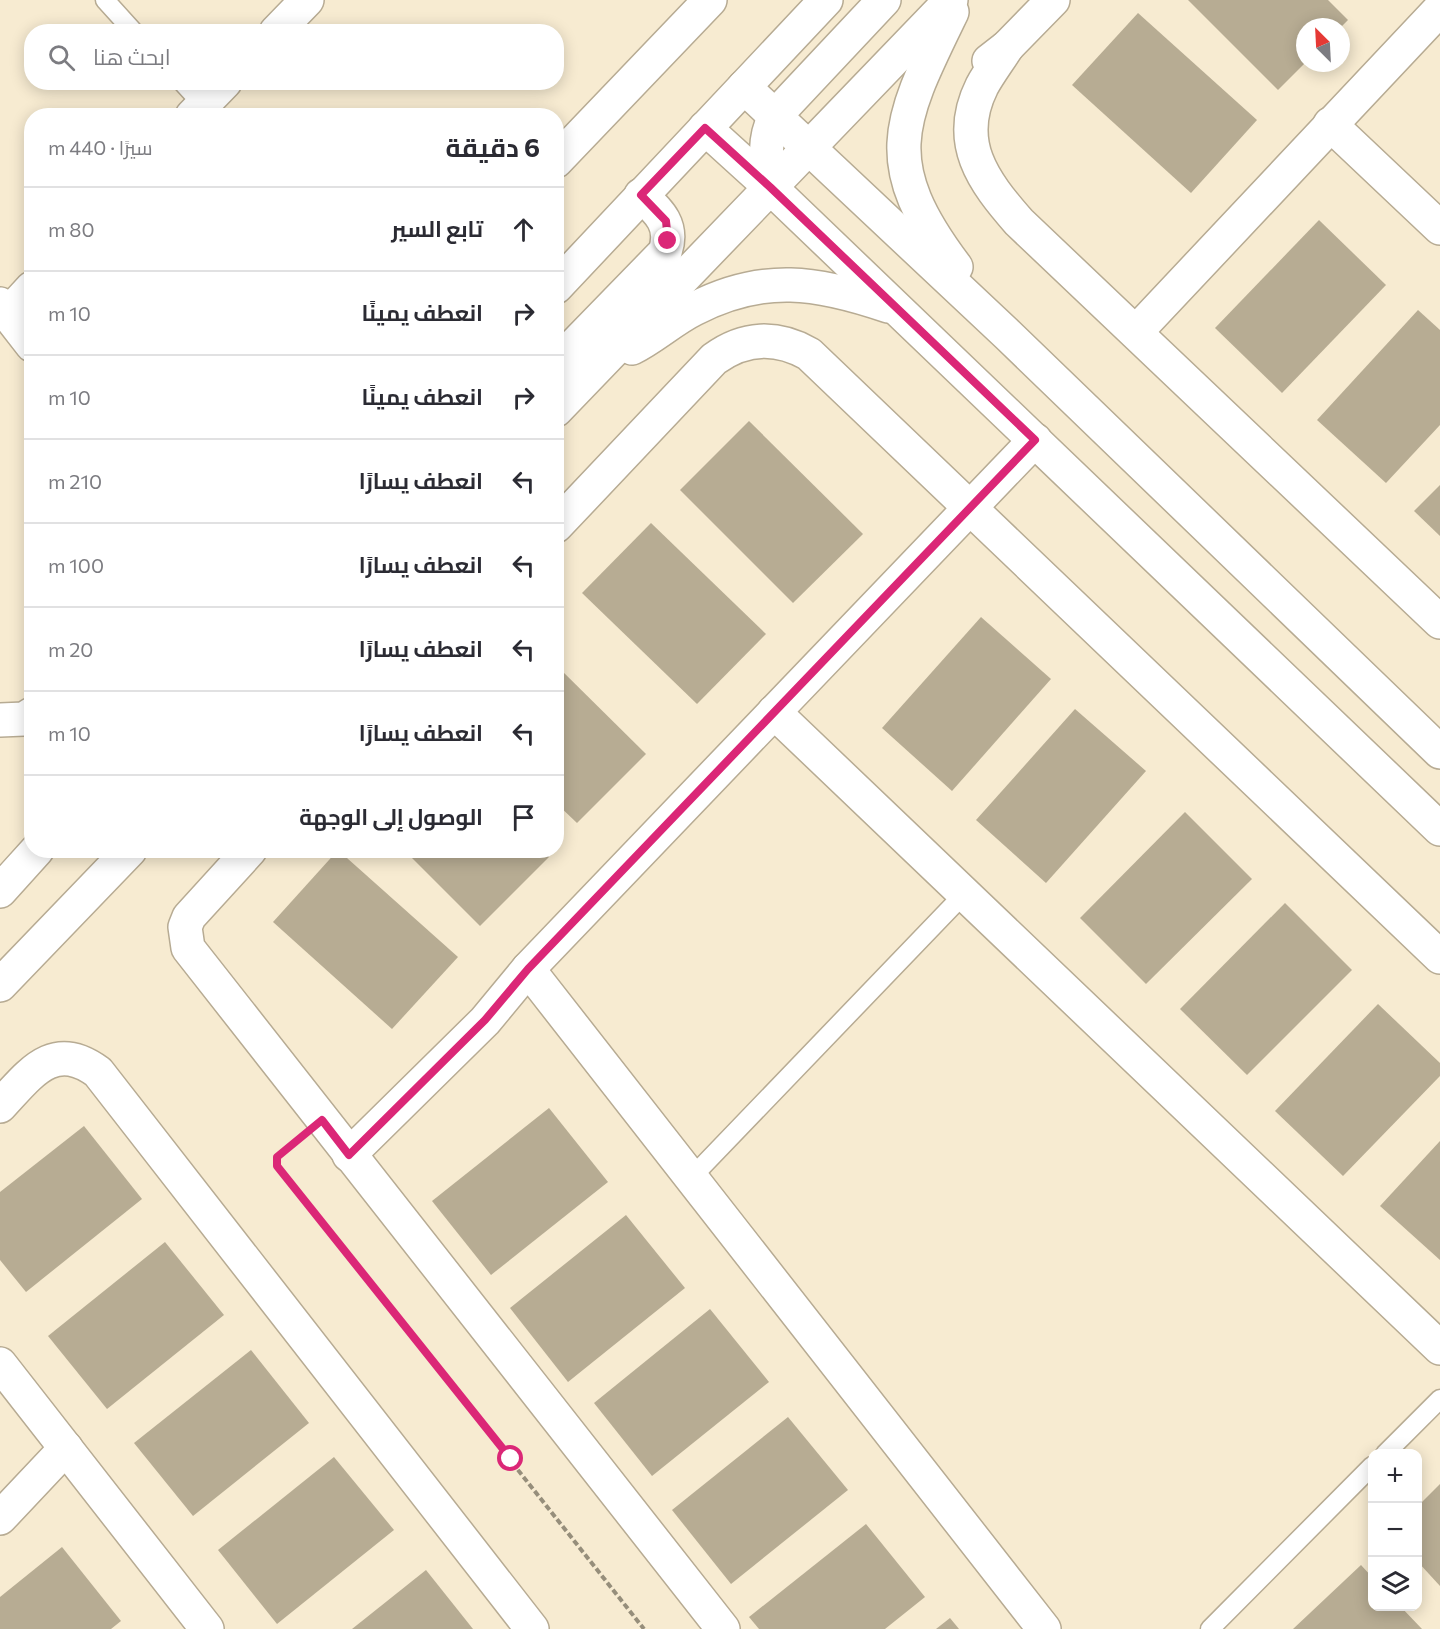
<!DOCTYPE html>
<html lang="ar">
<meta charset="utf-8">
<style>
body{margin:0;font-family:Commissioner,Cairo,sans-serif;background:#f2f2f3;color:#2b2b33;direction:rtl}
.controls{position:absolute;right:18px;bottom:18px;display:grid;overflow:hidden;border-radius:12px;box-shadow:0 3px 15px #0003}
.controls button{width:54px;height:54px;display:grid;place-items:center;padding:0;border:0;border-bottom:2px solid #e1e1e2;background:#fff;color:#2b2b33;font:30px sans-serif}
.compass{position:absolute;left:1296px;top:18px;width:54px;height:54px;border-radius:50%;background:#fff;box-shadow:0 3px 15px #0003;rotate:336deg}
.stop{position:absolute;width:18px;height:18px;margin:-14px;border:4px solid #db2777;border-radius:50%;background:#fff}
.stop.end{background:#db2777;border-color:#fff;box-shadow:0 2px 6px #0008}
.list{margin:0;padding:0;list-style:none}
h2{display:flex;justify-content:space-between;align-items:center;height:78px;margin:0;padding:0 24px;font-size:26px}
h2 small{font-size:20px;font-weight:400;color:#7c7c81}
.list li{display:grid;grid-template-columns:39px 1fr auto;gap:18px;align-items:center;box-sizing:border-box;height:84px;padding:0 24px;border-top:2px solid #e1e1e2}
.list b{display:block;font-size:22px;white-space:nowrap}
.list em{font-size:20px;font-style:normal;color:#7c7c81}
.icon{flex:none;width:33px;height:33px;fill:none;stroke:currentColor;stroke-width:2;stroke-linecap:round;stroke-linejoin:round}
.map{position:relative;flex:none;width:1440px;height:1629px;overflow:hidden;direction:ltr}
.search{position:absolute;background:#fff;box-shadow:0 3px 15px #0003;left:24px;top:24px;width:540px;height:66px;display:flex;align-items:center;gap:15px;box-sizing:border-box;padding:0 21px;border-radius:24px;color:#7c7c81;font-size:22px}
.panel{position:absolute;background:#fff;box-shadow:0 3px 15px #0003;left:24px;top:108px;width:540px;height:750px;border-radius:24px;direction:rtl}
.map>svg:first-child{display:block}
.building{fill:#b7ac93}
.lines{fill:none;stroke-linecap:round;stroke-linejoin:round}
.service-casing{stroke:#b7ab93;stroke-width:21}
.minor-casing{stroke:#b7ab93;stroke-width:36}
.tertiary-casing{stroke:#b7ab93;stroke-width:36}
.path{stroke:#968e7b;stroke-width:4;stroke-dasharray:6 3;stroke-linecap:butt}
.service{stroke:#fff;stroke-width:18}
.minor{stroke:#fff;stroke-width:33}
.tertiary{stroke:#fff;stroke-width:33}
.route{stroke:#db2777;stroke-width:8}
</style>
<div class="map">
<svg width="1440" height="1629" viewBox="0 0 1440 1629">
<rect width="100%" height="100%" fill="#f7ebd1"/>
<g class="building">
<polygon points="1188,0 1328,0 1348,20 1341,27 1305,27 1305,63 1278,90"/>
<polygon points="1138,13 1257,120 1191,193 1072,85"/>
<polygon points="1319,220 1386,285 1282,393 1215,328"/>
<polygon points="1418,310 1440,330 1440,425 1386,483 1317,420"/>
<polygon points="749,421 863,534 793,603 680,490"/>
<polygon points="1440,485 1440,536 1414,511"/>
<polygon points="651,523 766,634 697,704 582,593"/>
<polygon points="981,617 1051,679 952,791 882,728"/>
<polygon points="556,665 646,754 577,823 556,803"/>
<polygon points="1075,709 1146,771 1046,883 976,820"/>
<polygon points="1185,812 1252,879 1146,984 1080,918"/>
<polygon points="338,850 458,957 392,1029 273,922"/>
<polygon points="404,850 543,850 549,857 480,926"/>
<polygon points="1285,903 1352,970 1247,1075 1180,1009"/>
<polygon points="1378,1004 1440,1063 1440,1076 1343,1176 1275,1111"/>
<polygon points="549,1108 608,1182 491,1275 432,1201"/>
<polygon points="84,1126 142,1199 26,1292 0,1260 0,1192"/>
<polygon points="1440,1141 1440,1260 1380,1206"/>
<polygon points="626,1215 685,1288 568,1382 510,1308"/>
<polygon points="165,1242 224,1315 107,1409 48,1336"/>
<polygon points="710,1309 769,1382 652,1476 594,1403"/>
<polygon points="251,1350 309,1423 193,1516 134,1443"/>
<polygon points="788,1417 848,1490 731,1584 672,1510"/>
<polygon points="334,1457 394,1530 277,1624 218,1550"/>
<polygon points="1440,1484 1440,1586 1418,1562 1418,1506"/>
<polygon points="866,1524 925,1597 885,1629 759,1629 749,1617"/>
<polygon points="62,1547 121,1621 111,1629 0,1629 0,1597"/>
<polygon points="1361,1565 1372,1577 1372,1606 1400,1606 1422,1629 1293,1629"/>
<polygon points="426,1570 473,1629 352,1629"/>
<polygon points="950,1618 959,1629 936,1629"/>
</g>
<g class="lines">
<defs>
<g id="service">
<polyline points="105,0 134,32"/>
<polyline points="182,82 203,105"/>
<polyline points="691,1178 964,894"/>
<polyline points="1385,1454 1440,1399"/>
<polyline points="1210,1629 1372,1466"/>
</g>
<g id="minor">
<polyline points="276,32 307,0"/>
<path d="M1007,47C999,60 989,73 982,86C954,142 983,181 1019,222L1440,622"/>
<polyline points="989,61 1007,47 1053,0"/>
<polyline points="192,116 225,82"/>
<polyline points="1330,124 1440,228"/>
<polyline points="556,161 710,0"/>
<polyline points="0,304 32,345"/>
<polyline points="8,314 32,288"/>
<polyline points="1136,332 1440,9"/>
<path d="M556,526L714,359C744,337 776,335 809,354L1440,957"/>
<polyline points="774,712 1440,1348"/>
<polyline points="0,720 24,719 32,714"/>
<polyline points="250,850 189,917 185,927 188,948 723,1629"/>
<polyline points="528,969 1044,1629"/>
<path d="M0,1106C30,1074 53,1039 98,1072L532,1629"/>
<polyline points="349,1155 485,1021 528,969 1035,440"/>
<polyline points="0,1364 207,1629"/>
<polyline points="0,1518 66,1448"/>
</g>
<g id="tertiary">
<path d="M952,12C899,121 876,161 956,267"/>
<polyline points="744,87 1008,335 1440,752"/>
<polyline points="705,128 770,187 1440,829"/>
<path d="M770,187C766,161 763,140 775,116L884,0"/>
<polyline points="556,287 826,0"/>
<path d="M632,348C654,337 672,320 694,309C763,273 818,282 888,306"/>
<path d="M556,364L665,252C674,226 660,212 641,195"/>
<polyline points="556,410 951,0"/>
<polyline points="0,891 37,850"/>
<polyline points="0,985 130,850"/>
</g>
</defs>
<use href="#service" class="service-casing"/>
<use href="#minor" class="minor-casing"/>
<use href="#tertiary" class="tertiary-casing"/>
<polyline class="path" points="297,1140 277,1157 277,1166 644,1629"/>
<use href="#service" class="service"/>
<use href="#minor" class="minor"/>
<use href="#tertiary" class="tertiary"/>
</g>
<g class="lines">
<polyline class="route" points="511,1459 277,1166 277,1157 322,1120 349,1155 485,1020 528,969 1035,440 770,187 705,128 641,195 666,221 668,241"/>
</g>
</svg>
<div class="controls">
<button>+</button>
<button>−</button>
<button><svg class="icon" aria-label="layers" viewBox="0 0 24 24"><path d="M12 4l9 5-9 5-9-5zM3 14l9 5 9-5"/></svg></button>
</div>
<svg class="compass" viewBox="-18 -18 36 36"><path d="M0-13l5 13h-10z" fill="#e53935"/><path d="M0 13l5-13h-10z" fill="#7c7c81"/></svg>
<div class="stop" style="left:511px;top:1459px"></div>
<div class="stop end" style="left:668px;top:241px"></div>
<div class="search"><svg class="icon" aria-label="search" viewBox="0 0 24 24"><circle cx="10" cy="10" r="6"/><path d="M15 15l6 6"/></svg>ابحث هنا</div>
<section class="panel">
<h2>6 دقيقة<small>سيرًا · 440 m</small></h2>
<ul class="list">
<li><svg class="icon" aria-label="ahead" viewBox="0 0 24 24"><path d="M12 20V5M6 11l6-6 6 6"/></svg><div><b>تابع السير</b></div><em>80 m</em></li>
<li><svg class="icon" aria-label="right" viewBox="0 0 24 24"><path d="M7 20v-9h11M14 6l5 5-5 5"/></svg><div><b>انعطف يمينًا</b></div><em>10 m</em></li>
<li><svg class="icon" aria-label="right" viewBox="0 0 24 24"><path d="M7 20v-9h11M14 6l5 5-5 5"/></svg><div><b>انعطف يمينًا</b></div><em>10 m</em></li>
<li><svg class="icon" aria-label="left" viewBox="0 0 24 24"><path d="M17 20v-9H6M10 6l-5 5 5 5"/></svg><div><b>انعطف يسارًا</b></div><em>210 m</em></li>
<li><svg class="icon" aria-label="left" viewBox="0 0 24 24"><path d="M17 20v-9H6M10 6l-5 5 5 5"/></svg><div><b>انعطف يسارًا</b></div><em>100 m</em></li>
<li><svg class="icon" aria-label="left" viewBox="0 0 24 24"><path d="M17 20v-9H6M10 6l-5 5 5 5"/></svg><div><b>انعطف يسارًا</b></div><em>20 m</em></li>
<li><svg class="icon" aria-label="left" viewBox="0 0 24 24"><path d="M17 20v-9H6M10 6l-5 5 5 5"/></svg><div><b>انعطف يسارًا</b></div><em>10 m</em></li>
<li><svg class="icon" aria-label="arrive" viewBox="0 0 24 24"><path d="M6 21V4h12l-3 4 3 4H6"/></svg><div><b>الوصول إلى الوجهة</b></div></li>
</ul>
</section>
</div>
